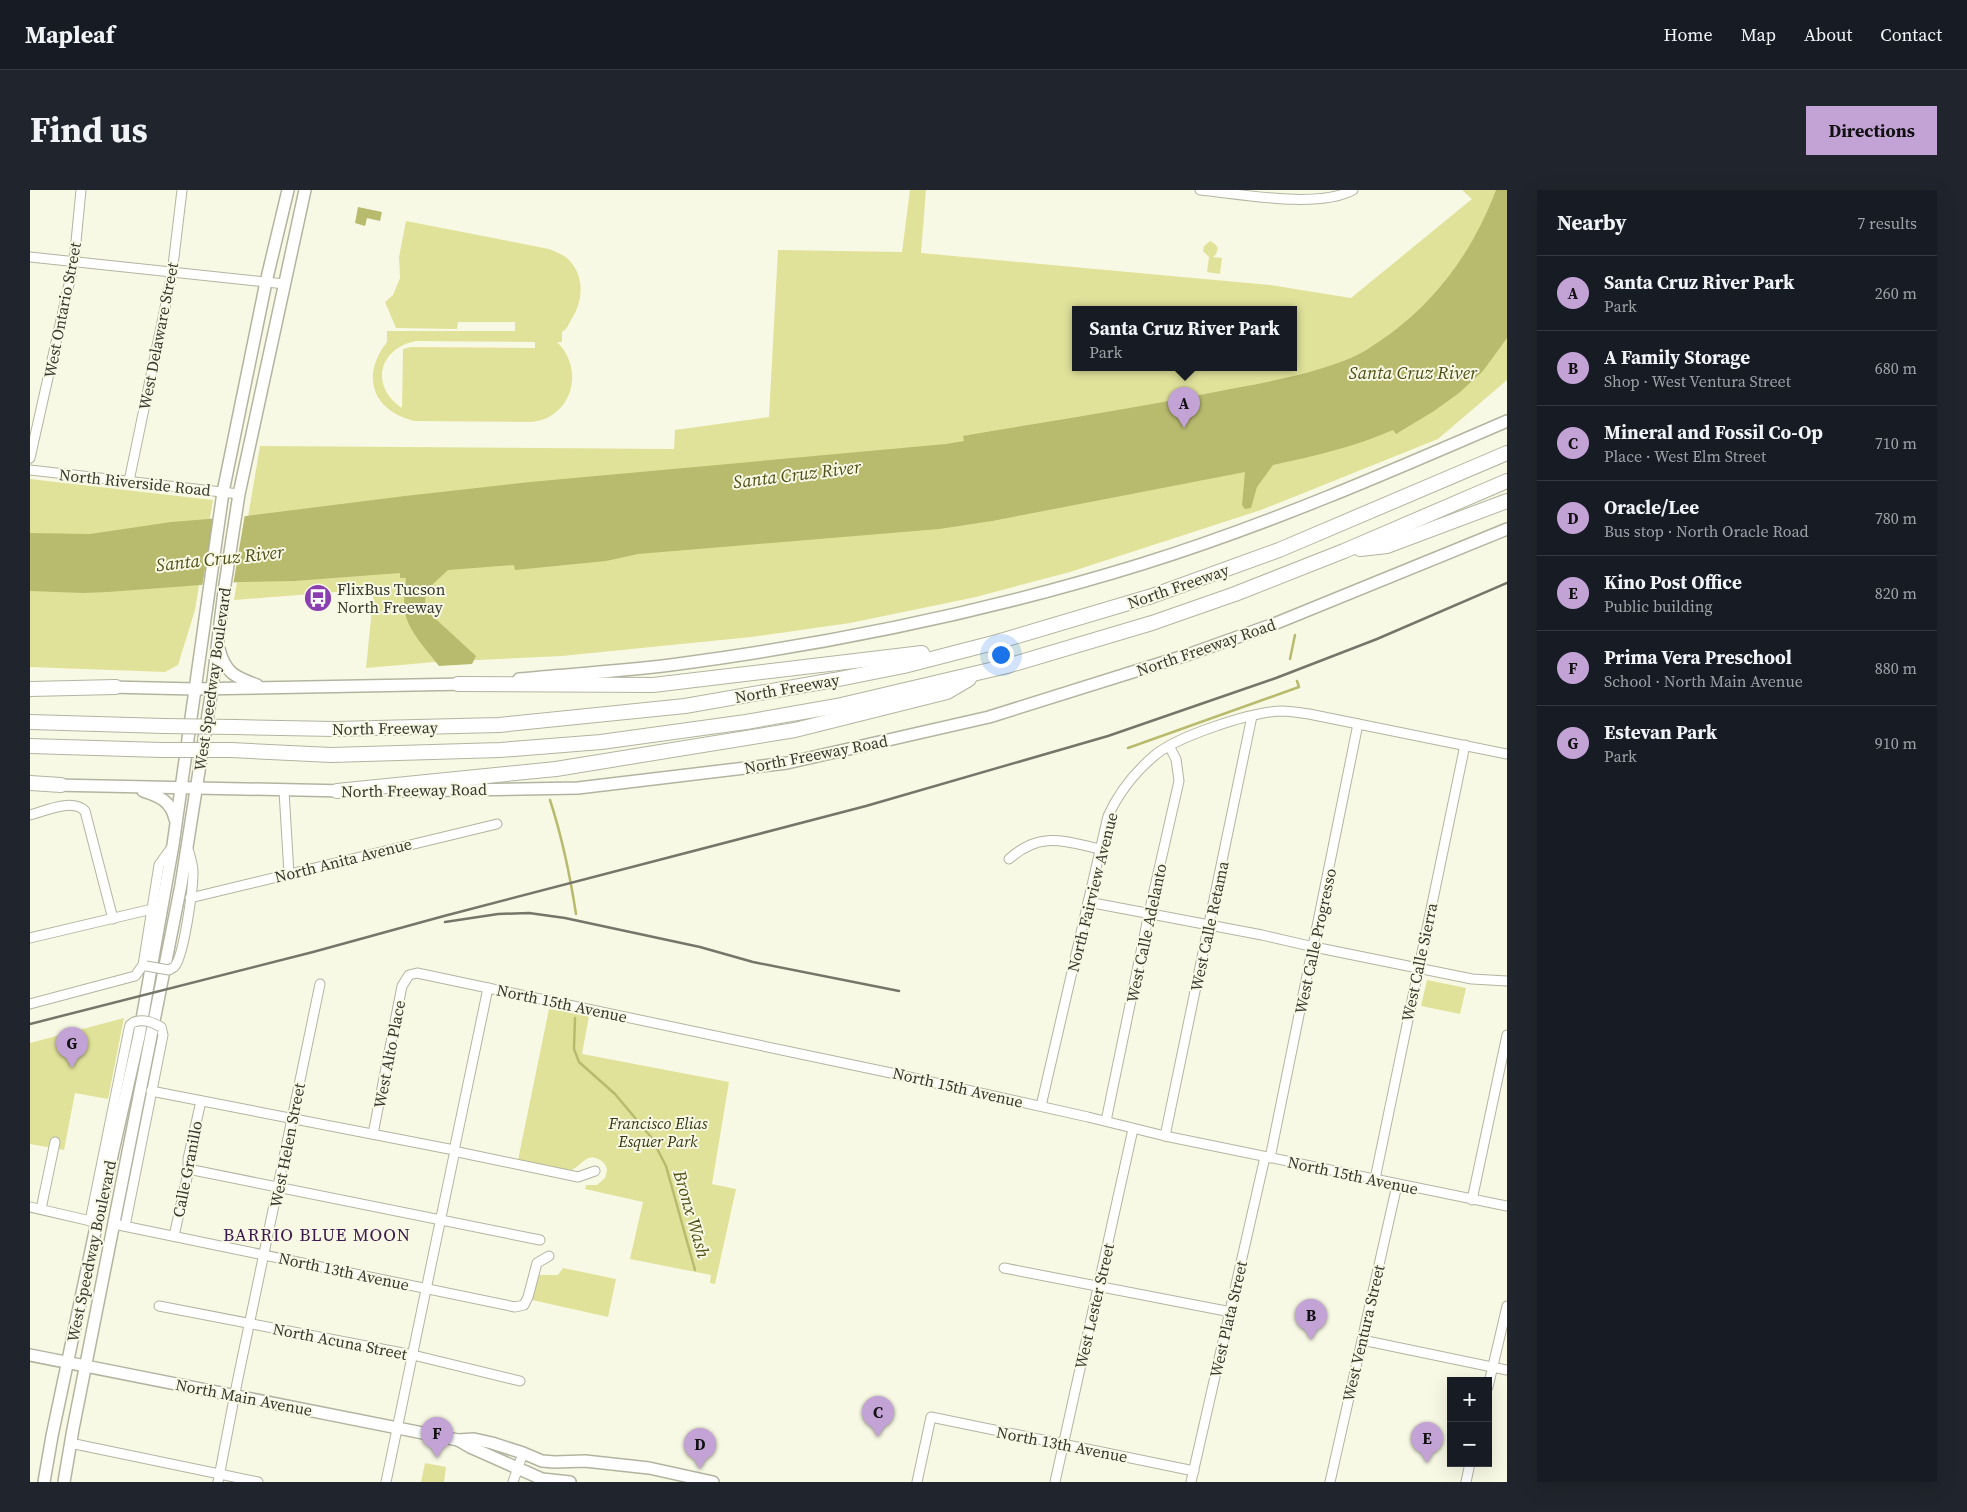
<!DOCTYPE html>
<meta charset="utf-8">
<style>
body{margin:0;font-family:"Source Serif 4",serif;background:#20242c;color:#f1f3f6}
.controls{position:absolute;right:15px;bottom:15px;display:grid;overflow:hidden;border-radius:0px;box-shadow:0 5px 20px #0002}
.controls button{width:45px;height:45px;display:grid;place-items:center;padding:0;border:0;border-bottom:1px solid #363941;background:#171b24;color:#f1f3f6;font:25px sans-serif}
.you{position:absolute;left:970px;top:464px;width:18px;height:18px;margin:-12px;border:4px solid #fff;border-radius:50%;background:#1a73e8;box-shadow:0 0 0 8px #1a73e833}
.badge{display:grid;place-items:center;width:32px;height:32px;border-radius:50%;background:#c3a2d6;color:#111;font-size:16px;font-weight:700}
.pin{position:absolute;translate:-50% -41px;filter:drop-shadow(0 1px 2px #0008)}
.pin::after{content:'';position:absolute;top:26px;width:18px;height:15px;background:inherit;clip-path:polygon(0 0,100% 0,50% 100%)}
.popup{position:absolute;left:1042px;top:116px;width:225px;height:65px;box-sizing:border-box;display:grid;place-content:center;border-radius:0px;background:#171b24;filter:drop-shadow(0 1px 4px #0005);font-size:16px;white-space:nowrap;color:#9ea1a6}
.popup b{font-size:19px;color:#f1f3f6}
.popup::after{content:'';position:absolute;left:50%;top:100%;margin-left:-10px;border:10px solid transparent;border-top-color:#171b24}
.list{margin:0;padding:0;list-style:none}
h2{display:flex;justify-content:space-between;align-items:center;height:65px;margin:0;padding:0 20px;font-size:21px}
h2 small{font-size:16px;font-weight:400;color:#9ea1a6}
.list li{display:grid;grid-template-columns:32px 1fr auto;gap:15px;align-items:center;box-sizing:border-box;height:75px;padding:0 20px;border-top:1px solid #363941}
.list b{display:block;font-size:19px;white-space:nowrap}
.list p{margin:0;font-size:16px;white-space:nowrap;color:#9ea1a6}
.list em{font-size:16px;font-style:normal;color:#9ea1a6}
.map{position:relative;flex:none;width:1477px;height:1292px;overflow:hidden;border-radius:0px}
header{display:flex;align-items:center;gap:30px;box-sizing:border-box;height:70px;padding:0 25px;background:#171b24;border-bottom:1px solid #363941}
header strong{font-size:24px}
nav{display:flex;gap:28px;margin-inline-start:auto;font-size:18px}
.intro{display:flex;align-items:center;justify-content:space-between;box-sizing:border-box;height:120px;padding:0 30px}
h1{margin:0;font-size:35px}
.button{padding:12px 22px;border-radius:0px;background:#c3a2d6;color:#111;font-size:18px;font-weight:700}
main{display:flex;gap:30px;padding:0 30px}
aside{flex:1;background:#171b24;border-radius:0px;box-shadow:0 5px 20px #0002}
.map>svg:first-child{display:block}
.green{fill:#e0e29a;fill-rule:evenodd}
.water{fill:#b8ba6e}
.pier{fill:#f8f9e4}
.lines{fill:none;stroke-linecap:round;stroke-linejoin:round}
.stream{stroke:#b8ba6e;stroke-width:2.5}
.minor-casing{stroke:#b3b4a0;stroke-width:11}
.major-casing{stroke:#b3b4a0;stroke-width:14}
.highway-casing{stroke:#b3b4a0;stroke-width:16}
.minor{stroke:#fff;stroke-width:9}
.major{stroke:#fff;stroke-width:11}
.highway{stroke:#fff;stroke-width:14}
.rail{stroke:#757569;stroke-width:2.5}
.minor-bridge-casing{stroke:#b3b4a0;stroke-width:11;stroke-linecap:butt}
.highway-bridge-casing{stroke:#b3b4a0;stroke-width:16;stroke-linecap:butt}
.minor-bridge{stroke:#fff;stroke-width:9}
.highway-bridge{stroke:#fff;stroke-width:14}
.labels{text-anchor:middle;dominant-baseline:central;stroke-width:4;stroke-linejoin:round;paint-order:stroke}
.street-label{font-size:16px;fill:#37372f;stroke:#f8f9e4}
.poi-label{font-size:16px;fill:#37372f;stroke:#f8f9e4;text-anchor:start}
.park-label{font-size:16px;font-style:italic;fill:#373716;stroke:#f8f9e4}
.water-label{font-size:18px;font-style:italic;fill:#4f4f16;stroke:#f8f9e4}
.neighbourhood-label{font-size:18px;letter-spacing:1px;fill:#3d194f;stroke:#f8f9e4}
</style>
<header>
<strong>Mapleaf</strong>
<nav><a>Home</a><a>Map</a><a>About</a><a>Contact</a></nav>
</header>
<div class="intro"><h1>Find us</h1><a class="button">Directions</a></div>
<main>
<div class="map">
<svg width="1477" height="1292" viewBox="0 0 1477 1292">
<rect width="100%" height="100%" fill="#f8f9e4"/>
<g class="green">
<path d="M880,0H896L891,63L1240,95L1321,108L1442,9L1432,0H1477V190L1408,249L1231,320L1040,382L946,407L820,433L721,447L532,466L405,472L336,478L344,399L204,410L230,256L644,259L645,240L739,227L748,60L872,62ZM1045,119H1263V177H1045Z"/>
<path d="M376,31L519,59C526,62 535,65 540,71C555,88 553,112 541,130C538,135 538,138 532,142V152H527C550,174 547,213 517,228C513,230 507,231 502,232L384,231C343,221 330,186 357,152V141H485V132H428L427,139L366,138L355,112L363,105L370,88L369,67ZM386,151L503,152H505V158L381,157L373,159L372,218C339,196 349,158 386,151Z"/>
<polygon points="1180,51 1185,54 1188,58 1186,64 1183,67 1192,68 1190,84 1177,82 1179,67 1173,61 1174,56"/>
<polygon points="0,289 183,310 165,420 148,475 135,482 0,477"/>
<polygon points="1397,790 1436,798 1430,824 1391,816"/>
<path d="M519,819L559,826L552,864L699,892L682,994L706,999L685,1094L680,1093L681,1085L600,1069L613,1012L555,999L556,995H567L575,988L577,980C576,976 575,973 570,970C557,961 552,976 541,980L488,970Z"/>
<polygon points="94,828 78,909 45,903 34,960 0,954 0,853"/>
<polygon points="533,1078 586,1089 578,1127 502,1110 509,1085 528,1085"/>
<polygon points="395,1273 416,1277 414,1292 391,1292"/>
</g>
<g class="water">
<path d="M1466,0H1477V148L1453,181L1429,203L1404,221L1366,244L1363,240C1324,257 1284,266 1243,275L1227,297L1221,318L1215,319L1212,315L1215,282L962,331L909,339L608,364L576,371L485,380L484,375L418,380C405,393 390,401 397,421L446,466L442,474L409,476C397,460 379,442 375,423C373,411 375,399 376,388H370V383L264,391L210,392L78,402L53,403L0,401V343L60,344L141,332L216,326L375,306L500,292L916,254L934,251L933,246C1014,232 1095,220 1175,204C1224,194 1275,187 1321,168C1335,162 1348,152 1360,144C1410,107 1444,58 1466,0Z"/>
<polygon points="328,17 352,22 350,31 337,28 335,36 325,33"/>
</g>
<polygon class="pier" points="215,324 203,395 172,397 184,327"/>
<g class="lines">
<g class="stream">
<polyline points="1260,469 1265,445"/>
<polyline points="1098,558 1269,497 1267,491"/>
<path d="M520,610C532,647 540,685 546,724"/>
<polyline points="545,828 544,859 549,872 585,904 621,947 636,976 665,1080"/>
</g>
<defs>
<g id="minor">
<path d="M1170,0C1211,4 1288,19 1323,0"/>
<polyline points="0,67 255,94"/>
<polyline points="0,268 44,72 51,0"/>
<polyline points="0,280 209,304"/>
<polyline points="99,291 142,84 152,0"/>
<polyline points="254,601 259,684"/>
<path d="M0,625C15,621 42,608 55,621L83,729"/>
<path d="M979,669C1010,641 1033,651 1070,659"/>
<polyline points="160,708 467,634"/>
<polyline points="1058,712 1232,745 1284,757 1442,789 1477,791"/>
<polyline points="0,748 122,719"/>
<path d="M144,777C154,768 163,697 163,682C163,674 160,666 158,659"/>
<polyline points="0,814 105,786 113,775 129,675 142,657"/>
<polyline points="121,901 419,959"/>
<path d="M1011,916L1078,626C1089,602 1104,583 1124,566C1147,546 1221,522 1252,521C1261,521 1270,523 1279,524L1477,564"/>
<polyline points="1076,931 1119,723 1149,591 1146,569 1139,556"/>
<polyline points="343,944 372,796 379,785 387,783 861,883 1058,927 1135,946 1477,1016"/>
<polyline points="1135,946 1222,526"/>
<polyline points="425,956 458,798"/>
<polyline points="428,962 548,987 565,981"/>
<polyline points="1240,968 1328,534"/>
<polyline points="158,979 510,1050"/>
<polyline points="1345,989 1435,555"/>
<polyline points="1442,1010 1477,845"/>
<polyline points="0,1017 65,1032"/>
<polyline points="11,1019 25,952"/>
<polyline points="60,1031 99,839 100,835 104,832"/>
<polyline points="84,1034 485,1117 494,1115 498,1107 507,1073 519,1066"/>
<polyline points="95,1036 133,845 131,837"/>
<polyline points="144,1046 158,983 158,969 171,911"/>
<polyline points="974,1078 1201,1122"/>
<polyline points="129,1116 383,1165 490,1191"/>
<polyline points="1332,1150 1477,1180"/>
<polyline points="1458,1197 1477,1116"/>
<polyline points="40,1253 228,1292"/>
<polyline points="188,1292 207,1193 290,794"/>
<polyline points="356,1292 424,965"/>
<polyline points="483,1292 493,1263"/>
<polyline points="887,1292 901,1227 1164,1281"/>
<polyline points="1025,1292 1103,939"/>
<polyline points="1161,1292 1235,967"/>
<polyline points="1300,1292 1367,995"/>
<polyline points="1436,1292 1440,1273"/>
</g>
<g id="major">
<path d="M189,459C195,482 204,487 227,495"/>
<path d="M489,489C542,484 595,481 648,474C805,453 960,421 1112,374C1237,335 1357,283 1477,231"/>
<polyline points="79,497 165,499 436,494"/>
<polyline points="24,595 316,601"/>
<path d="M113,601C129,606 141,611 145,629"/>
<polyline points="367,601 548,598 757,573 959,527 1160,464 1244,434 1477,339"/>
<polyline points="0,1165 428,1250 444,1249 462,1253 493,1263 512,1271 525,1272 555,1271 619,1278 683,1292"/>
<polyline points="428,1250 440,1257 512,1289 540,1292"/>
<polyline points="14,1292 22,1246 67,1032 109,846 143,655 193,302 236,92 258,0"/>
<polyline points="34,1292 43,1239 151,695 182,499 194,401 209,304 275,0"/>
</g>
<g id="highway">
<polyline points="1330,359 1357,356 1477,311"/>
<polyline points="428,494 623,495 892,463"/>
<polyline points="0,499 86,497"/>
<polyline points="0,532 134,536"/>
<polyline points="205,537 305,539 469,535 655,516 804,490 874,476 967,452 1122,406 1249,360 1477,263"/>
<polyline points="0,556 131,560"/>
<polyline points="201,560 301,565 470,560 571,552 716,532 807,516 977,476 1122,433 1205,404 1314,361 1477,291"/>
<polyline points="0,593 31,595"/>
<polyline points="307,601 526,579 765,540 917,502 939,489"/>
</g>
</defs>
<use href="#minor" class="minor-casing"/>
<use href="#major" class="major-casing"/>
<use href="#highway" class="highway-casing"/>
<use href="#minor" class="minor"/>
<use href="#major" class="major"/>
<use href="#highway" class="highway"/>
<g class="rail">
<polyline points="415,732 468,724 499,723 535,728 670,757 723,772 869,801"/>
<polyline points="0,834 283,762 414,726 836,616 1078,546 1246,488 1347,449 1477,393"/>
</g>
<defs>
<g id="minor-bridge">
<polyline points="116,776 139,780 144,777"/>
<path d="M104,832C115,829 122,832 131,837"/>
</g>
<g id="highway-bridge">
<polyline points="134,536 205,537"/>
<polyline points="131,560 201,560"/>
</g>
</defs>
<use href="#minor-bridge" class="minor-bridge-casing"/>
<use href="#highway-bridge" class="highway-bridge-casing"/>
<use href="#minor-bridge" class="minor-bridge"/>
<use href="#highway-bridge" class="highway-bridge"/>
</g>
<defs>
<symbol id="bus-disc" viewBox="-11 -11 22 22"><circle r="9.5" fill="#8a3eb0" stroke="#f8f9e4"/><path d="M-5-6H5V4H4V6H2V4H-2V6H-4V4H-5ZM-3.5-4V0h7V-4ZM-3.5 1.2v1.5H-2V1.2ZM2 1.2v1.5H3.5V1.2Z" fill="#fff"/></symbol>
</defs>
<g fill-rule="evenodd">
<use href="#bus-disc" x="272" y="392" width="32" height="32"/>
</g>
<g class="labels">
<g class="street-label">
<text transform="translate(32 120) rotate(-79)">West Ontario Street</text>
<text transform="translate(128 146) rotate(-79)">West Delaware Street</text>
<text transform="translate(105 292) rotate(6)">North Riverside Road</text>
<text transform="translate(1148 396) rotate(-19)">North Freeway</text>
<text transform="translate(1176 457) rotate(-19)">North Freeway Road</text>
<text transform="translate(182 489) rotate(-82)">West Speedway Boulevard</text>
<text transform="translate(757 498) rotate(-10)">North Freeway</text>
<text transform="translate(355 538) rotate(-1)">North Freeway</text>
<text transform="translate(786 564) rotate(-11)">North Freeway Road</text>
<text transform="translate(384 600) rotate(-1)">North Freeway Road</text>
<text transform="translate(313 670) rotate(-14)">North Anita Avenue</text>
<text transform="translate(1062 702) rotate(-76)">North Fairview Avenue</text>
<text transform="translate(1179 736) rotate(-78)">West Calle Retama</text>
<text transform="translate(1116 743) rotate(-78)">West Calle Adelanto</text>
<text transform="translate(1285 751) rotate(-78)">West Calle Progresso</text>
<text transform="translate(1389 772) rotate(-78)">West Calle Sierra</text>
<text transform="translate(532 813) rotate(12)">North 15th Avenue</text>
<text transform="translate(359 864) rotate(-79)">West Alto Place</text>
<text transform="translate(928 897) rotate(13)">North 15th Avenue</text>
<text transform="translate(257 955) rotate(-79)">West Helen Street</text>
<text transform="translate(157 979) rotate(-79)">Calle Granillo</text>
<text transform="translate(1323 985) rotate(12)">North 15th Avenue</text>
<text transform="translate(61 1061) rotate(-78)">West Speedway Boulevard</text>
<text transform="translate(314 1081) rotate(12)">North 13th Avenue</text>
<text transform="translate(1064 1116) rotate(-77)">West Lester Street</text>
<text transform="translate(1198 1129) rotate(-77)">West Plata Street</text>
<text transform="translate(1333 1143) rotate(-77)">West Ventura Street</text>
<text transform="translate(310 1151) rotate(11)">North Acuna Street</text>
<text transform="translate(214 1207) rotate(11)">North Main Avenue</text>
<text transform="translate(1032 1254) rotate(11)">North 13th Avenue</text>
</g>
<g class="poi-label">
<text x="307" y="399">FlixBus Tucson<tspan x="307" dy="18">North Freeway</tspan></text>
</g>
<g class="park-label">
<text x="628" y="933">Francisco Elias<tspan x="628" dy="18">Esquer Park</tspan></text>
</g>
<g class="water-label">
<text x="1383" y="182">Santa Cruz River</text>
<text transform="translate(767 284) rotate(-7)">Santa Cruz River</text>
<text transform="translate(190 368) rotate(-6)">Santa Cruz River</text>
<text transform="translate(662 1024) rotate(74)">Bronx Wash</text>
</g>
<g class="neighbourhood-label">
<text x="287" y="1044">BARRIO BLUE MOON</text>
</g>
</g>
</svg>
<div class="controls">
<button>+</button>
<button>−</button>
</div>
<div class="you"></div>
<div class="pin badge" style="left:1154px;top:238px">A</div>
<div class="popup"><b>Santa Cruz River Park</b>Park</div>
<div class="pin badge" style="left:1281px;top:1150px">B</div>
<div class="pin badge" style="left:848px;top:1247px">C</div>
<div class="pin badge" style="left:670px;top:1279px">D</div>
<div class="pin badge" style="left:1397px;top:1273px">E</div>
<div class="pin badge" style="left:407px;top:1268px">F</div>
<div class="pin badge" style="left:42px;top:878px">G</div>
</div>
<aside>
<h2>Nearby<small>7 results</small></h2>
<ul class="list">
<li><span class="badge">A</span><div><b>Santa Cruz River Park</b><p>Park</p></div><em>260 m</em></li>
<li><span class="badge">B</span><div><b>A Family Storage</b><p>Shop · West Ventura Street</p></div><em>680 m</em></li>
<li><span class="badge">C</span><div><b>Mineral and Fossil Co-Op</b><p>Place · West Elm Street</p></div><em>710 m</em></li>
<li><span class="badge">D</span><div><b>Oracle/Lee</b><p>Bus stop · North Oracle Road</p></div><em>780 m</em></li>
<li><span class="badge">E</span><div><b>Kino Post Office</b><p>Public building</p></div><em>820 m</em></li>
<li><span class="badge">F</span><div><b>Prima Vera Preschool</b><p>School · North Main Avenue</p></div><em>880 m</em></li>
<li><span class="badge">G</span><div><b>Estevan Park</b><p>Park</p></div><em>910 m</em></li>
</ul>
</aside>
</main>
